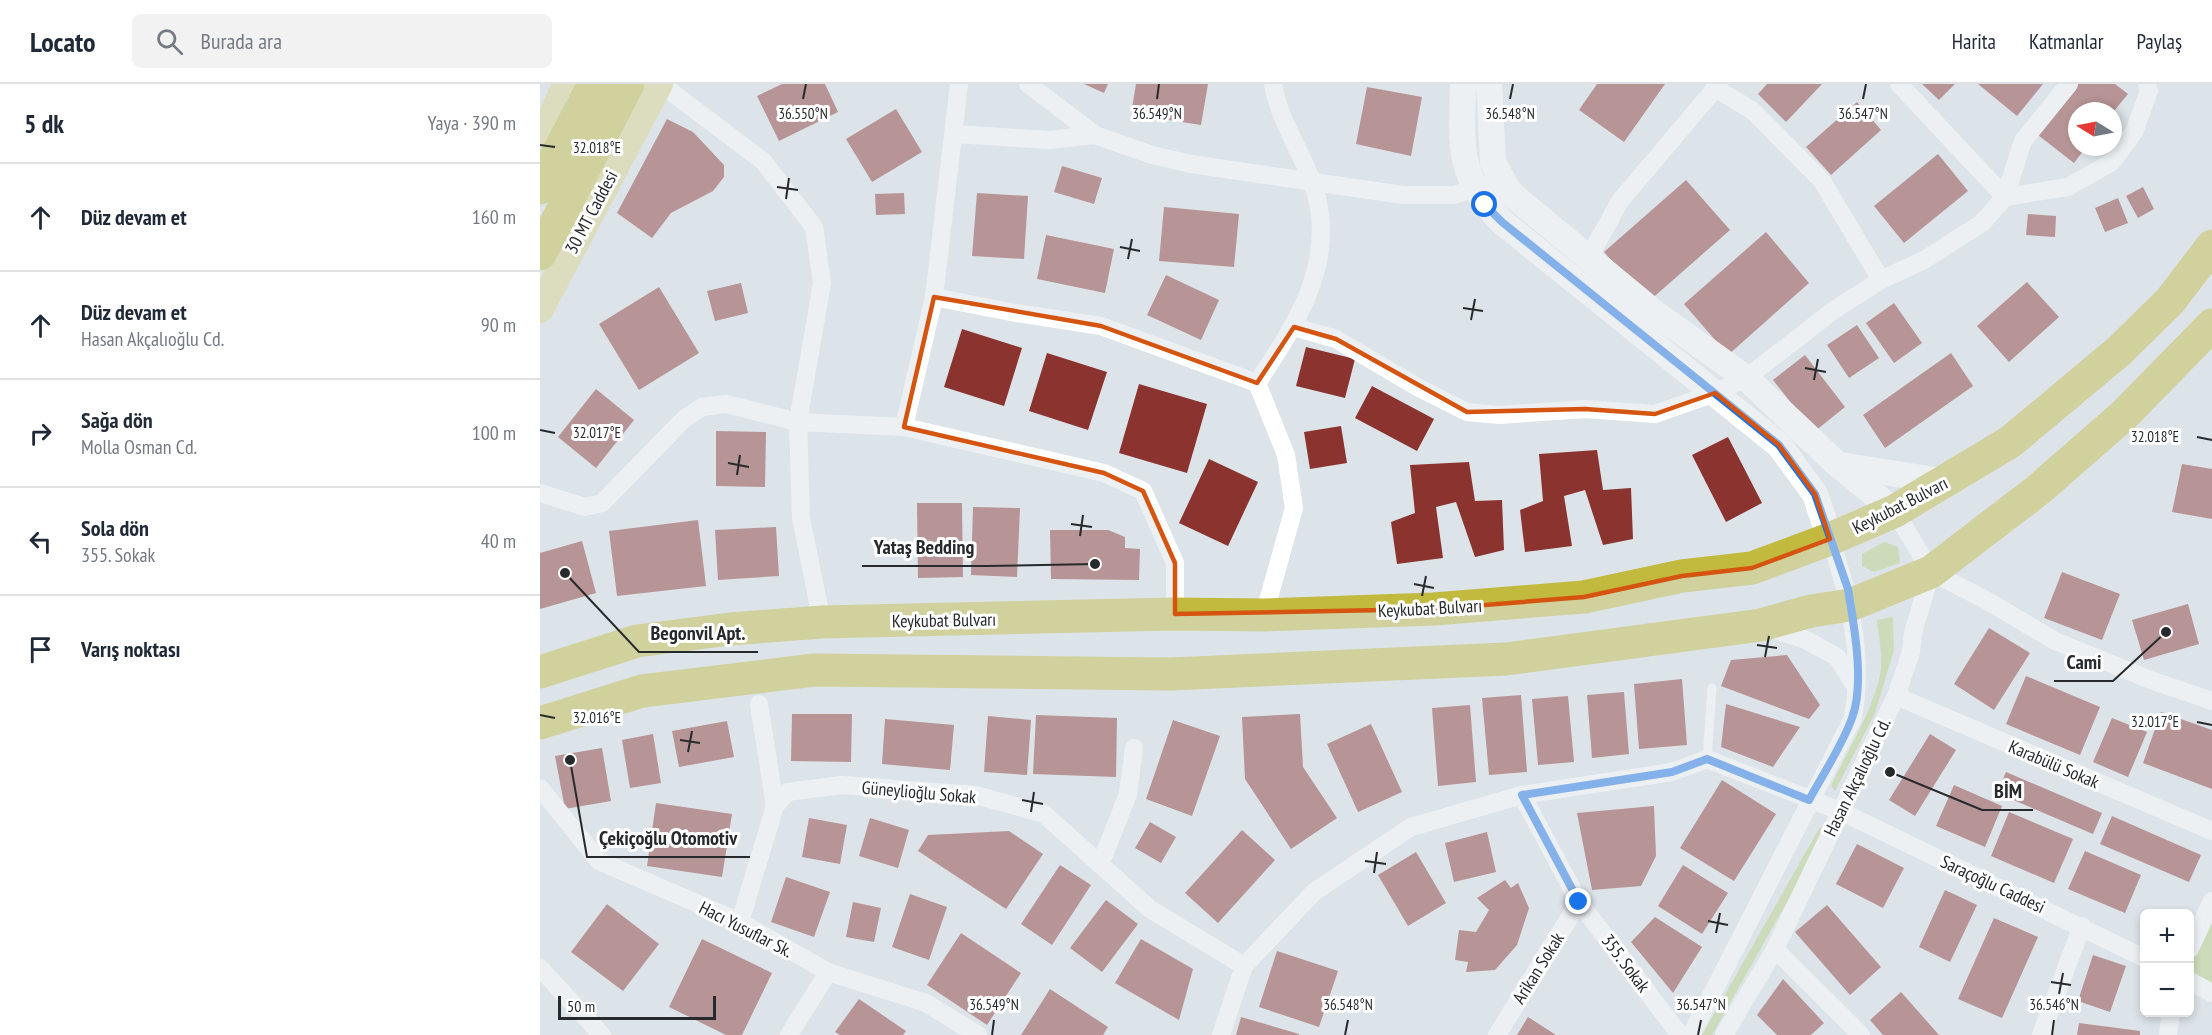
<!DOCTYPE html>
<html lang="tr">
<meta charset="utf-8">
<style>
body{margin:0;font-family:"PT Sans Narrow",sans-serif;background:#f2f2f3;color:#1f2937}
.controls{position:absolute;right:18px;bottom:18px;display:grid;overflow:hidden;border-radius:9px;box-shadow:0 3px 9px #0003}
.controls button{width:54px;height:54px;display:grid;place-items:center;padding:0;border:0;border-bottom:2px solid #e0e1e3;background:#fff;color:#1f2937;font:30px sans-serif}
.compass{position:absolute;left:1528px;top:18px;width:54px;height:54px;border-radius:50%;background:#fff;box-shadow:0 3px 9px #0003;rotate:280deg}
.scale{position:absolute;left:18px;bottom:15px;width:158px;box-sizing:border-box;padding-left:6px;border:3px solid #272a2c;border-top:0;font-size:16px;line-height:21px;white-space:nowrap;color:#272a2c;-webkit-text-stroke:4px #fff;paint-order:stroke}
.stop{position:absolute;width:18px;height:18px;margin:-14px;border:4px solid #1a73e8;border-radius:50%;background:#fff}
.stop.end{background:#1a73e8;border-color:#fff;box-shadow:0 2px 6px #0008}
.list{margin:0;padding:0;list-style:none}
h2{display:flex;justify-content:space-between;align-items:center;height:78px;margin:0;padding:0 24px;font-size:26px}
h2 small{font-size:20px;font-weight:400;color:#747a83}
.list li{display:grid;grid-template-columns:39px 1fr auto;gap:18px;align-items:center;box-sizing:border-box;height:108px;padding:0 24px;border-top:2px solid #e0e1e3}
.list b{display:block;font-size:22px;white-space:nowrap}
.list p{margin:0;font-size:20px;white-space:nowrap;color:#747a83}
.list em{font-size:20px;font-style:normal;color:#747a83}
.icon{flex:none;width:33px;height:33px;fill:none;stroke:currentColor;stroke-width:2;stroke-linecap:round;stroke-linejoin:round}
.map{position:relative;flex:none;width:1672px;height:951px;overflow:hidden}
header{display:flex;align-items:center;gap:36px;box-sizing:border-box;height:84px;padding:0 30px;background:#fff;border-bottom:2px solid #e0e1e3}
header strong{font-size:28px}
nav{display:flex;gap:33px;margin-inline-start:auto;font-size:21px}
.search{width:420px;height:54px;background:#f2f2f3;display:flex;align-items:center;gap:15px;box-sizing:border-box;padding:0 21px;border-radius:9px;color:#747a83;font-size:22px}
main{display:flex}
aside{flex:1;background:#fff}
.map>svg:first-child{display:block}
.green{fill:#b8d17e}
.building{fill:#8b332f}
.lines{fill:none;stroke-linecap:round;stroke-linejoin:round}
.lane{stroke:#fff;stroke-width:9}
.street{stroke:#fff;stroke-width:18}
.secondary{stroke:#fff;stroke-width:26}
.primary{stroke:#dad68b;stroke-width:28}
.highway{stroke:#c1ba3e;stroke-width:33}
.route{stroke:#1a73e8;stroke-width:8}
.marked{fill:none;stroke:#d5540f;stroke-width:4.5;stroke-linejoin:round}
.ticks{fill:none;stroke:#272a2c;stroke-width:2}
.labels{text-anchor:middle;dominant-baseline:central;stroke-width:6;stroke-linejoin:round;paint-order:stroke}
.street-label{font-size:18px;fill:#272a2c;stroke:#fff}
.ticks-label{font-size:15px;text-anchor:middle;fill:#272a2c;stroke:#fff;stroke-width:6;stroke-linejoin:round;paint-order:stroke}
.leader{fill:none;stroke:#272a2c;stroke-width:2}
.callout-dot{fill:#272a2c;stroke:#fff;stroke-width:2}
.callout-label{font-size:20px;text-anchor:middle;font-weight:bold;fill:#272a2c;stroke:#fff;stroke-width:6;stroke-linejoin:round;paint-order:stroke}
</style>
<header>
<strong>Locato</strong>
<div class="search"><svg class="icon" aria-label="search" viewBox="0 0 24 24"><circle cx="10" cy="10" r="6"/><path d="M15 15l6 6"/></svg>Burada ara</div>
<nav><a>Harita</a><a>Katmanlar</a><a>Paylaş</a></nav>
</header>
<main>
<aside>
<h2>5 dk<small>Yaya · 390 m</small></h2>
<ul class="list">
<li><svg class="icon" aria-label="ahead" viewBox="0 0 24 24"><path d="M12 20V5M6 11l6-6 6 6"/></svg><div><b>Düz devam et</b></div><em>160 m</em></li>
<li><svg class="icon" aria-label="ahead" viewBox="0 0 24 24"><path d="M12 20V5M6 11l6-6 6 6"/></svg><div><b>Düz devam et</b><p>Hasan Akçalıoğlu Cd.</p></div><em>90 m</em></li>
<li><svg class="icon" aria-label="right" viewBox="0 0 24 24"><path d="M7 20v-9h11M14 6l5 5-5 5"/></svg><div><b>Sağa dön</b><p>Molla Osman Cd.</p></div><em>100 m</em></li>
<li><svg class="icon" aria-label="left" viewBox="0 0 24 24"><path d="M17 20v-9H6M10 6l-5 5 5 5"/></svg><div><b>Sola dön</b><p>355. Sokak</p></div><em>40 m</em></li>
<li><svg class="icon" aria-label="arrive" viewBox="0 0 24 24"><path d="M6 21V4h12l-3 4 3 4H6"/></svg><div><b>Varış noktası</b></div></li>
</ul>
</aside>
<div class="map">
<svg width="1672" height="951" viewBox="0 0 1672 951">
<rect width="100%" height="100%" fill="#dce4e9"/>
<g class="green">
<polygon points="1344,458 1358,463 1360,479 1334,488 1322,482 1322,470"/>
<path d="M1353,533L1354,566L1335,629L1295,707L1291,702C1307,668 1329,633 1339,596C1344,576 1339,555 1337,536Z"/>
<polygon points="1280,743 1287,747 1172,951 1162,951"/>
<polygon points="1672,826 1672,904 1650,892 1650,874"/>
</g>
<g class="building">
<polygon points="242,0 285,0 298,28 239,57 217,12"/>
<polygon points="544,0 568,0 564,9"/>
<polygon points="596,0 668,0 661,41 591,30"/>
<polygon points="1057,0 1125,0 1084,58 1039,26"/>
<polygon points="1227,0 1282,0 1246,38 1218,10"/>
<polygon points="1382,0 1415,0 1399,16"/>
<polygon points="1438,0 1503,0 1477,32"/>
<polygon points="1537,0 1575,0 1588,10 1574,27 1537,27 1537,63 1546,63 1534,79 1498,51"/>
<polygon points="827,3 882,13 871,72 816,60"/>
<polygon points="1317,18 1341,46 1291,91 1266,63"/>
<polygon points="356,25 382,68 332,98 306,55"/>
<polygon points="127,35 153,48 184,81 184,93 173,107 131,129 112,154 77,129"/>
<polygon points="1398,70 1428,107 1364,159 1334,122"/>
<polygon points="522,82 562,94 554,120 514,108"/>
<polygon points="1146,96 1190,146 1108,218 1064,168"/>
<polygon points="1603,103 1614,125 1598,134 1586,112"/>
<polygon points="364,109 365,130 336,131 335,110"/>
<polygon points="437,109 488,112 484,175 432,172"/>
<polygon points="1578,114 1588,139 1565,148 1555,124"/>
<polygon points="624,123 699,130 694,183 619,177"/>
<polygon points="1488,130 1516,132 1515,153 1486,151"/>
<polygon points="1226,148 1269,199 1188,271 1144,220"/>
<polygon points="506,151 574,165 565,209 497,195"/>
<polygon points="626,191 679,216 661,256 607,231"/>
<polygon points="1487,198 1519,233 1469,278 1437,242"/>
<polygon points="201,199 208,229 175,237 167,207"/>
<polygon points="119,203 159,269 99,306 59,240"/>
<polygon points="1354,219 1382,259 1354,279 1326,239"/>
<polygon points="1317,241 1339,274 1309,294 1287,261"/>
<polygon points="422,245 482,264 464,322 404,303"/>
<polygon points="766,263 815,275 805,314 756,302"/>
<polygon points="507,269 567,288 548,346 489,327"/>
<polygon points="1411,269 1433,302 1345,364 1323,331"/>
<polygon points="1265,271 1305,323 1274,348 1233,296"/>
<polygon points="599,300 667,320 647,389 579,369"/>
<polygon points="832,302 894,335 877,367 815,334"/>
<polygon points="56,305 94,336 56,384 18,353"/>
<polygon points="801,342 807,379 770,385 764,348"/>
<polygon points="176,347 226,348 225,403 176,402"/>
<polygon points="1188,353 1222,419 1186,438 1152,371"/>
<polygon points="1057,366 1063,406 1091,404 1093,455 1063,461 1045,406 1024,412 1032,462 985,468 980,426 1003,417 999,370"/>
<polygon points="669,375 718,398 688,462 639,439"/>
<polygon points="929,378 935,417 962,416 964,466 935,473 916,418 896,423 903,474 857,480 851,438 875,429 870,381"/>
<polygon points="1642,380 1672,385 1672,435 1632,428"/>
<polygon points="377,419 422,419 423,493 378,494"/>
<polygon points="433,423 480,424 477,493 431,491"/>
<polygon points="158,436 166,502 77,512 69,447"/>
<polygon points="236,443 239,492 178,496 175,446"/>
<polygon points="510,446 568,446 585,453 585,464 600,465 599,496 511,495"/>
<polygon points="42,457 56,509 0,525 0,469"/>
<polygon points="1522,488 1580,510 1562,556 1504,534"/>
<polygon points="1648,520 1659,560 1604,576 1592,536"/>
<polygon points="1449,544 1490,569 1454,626 1414,600"/>
<polygon points="1247,571 1280,621 1269,635 1181,602 1191,576"/>
<polygon points="1486,592 1560,623 1540,671 1466,640"/>
<polygon points="1142,595 1147,661 1099,665 1094,600"/>
<polygon points="1084,608 1089,670 1052,674 1047,611"/>
<polygon points="981,611 987,688 949,691 942,614"/>
<polygon points="1028,612 1034,678 998,681 992,615"/>
<polygon points="1186,620 1260,643 1233,683 1181,663"/>
<polygon points="930,621 936,698 898,702 892,624"/>
<polygon points="1621,628 1672,646 1672,705 1603,679"/>
<polygon points="252,630 312,630 311,678 251,677"/>
<polygon points="760,630 763,683 797,734 751,765 705,695 702,633"/>
<polygon points="496,631 577,634 576,693 493,690"/>
<polygon points="448,632 491,636 487,691 444,688"/>
<polygon points="1572,634 1607,648 1588,693 1553,678"/>
<polygon points="345,635 414,641 410,686 342,680"/>
<polygon points="633,636 680,652 652,732 606,715"/>
<polygon points="187,637 194,673 139,683 132,647"/>
<polygon points="831,640 862,708 818,728 787,660"/>
<polygon points="113,650 121,699 90,704 82,656"/>
<polygon points="1390,650 1416,666 1375,732 1349,716"/>
<polygon points="62,664 71,717 25,725 15,672"/>
<polygon points="1466,688 1562,729 1553,750 1457,709"/>
<polygon points="1182,696 1236,730 1194,797 1140,764"/>
<polygon points="1414,701 1462,722 1445,763 1396,742"/>
<polygon points="116,719 192,730 182,793 107,782"/>
<polygon points="1114,722 1116,772 1101,802 1052,806 1037,729"/>
<polygon points="1469,728 1533,755 1514,799 1451,772"/>
<polygon points="1572,732 1661,771 1649,798 1560,760"/>
<polygon points="269,734 307,741 300,780 262,773"/>
<polygon points="330,734 369,746 358,784 319,772"/>
<polygon points="610,738 636,753 621,779 595,764"/>
<polygon points="702,746 735,776 678,839 645,809"/>
<polygon points="469,747 503,770 466,825 378,767 388,751"/>
<polygon points="947,748 956,788 914,798 905,759"/>
<polygon points="1317,760 1364,784 1343,824 1296,800"/>
<polygon points="1545,767 1601,791 1585,829 1528,805"/>
<polygon points="876,768 906,819 868,842 838,791"/>
<polygon points="520,781 551,801 512,861 481,840"/>
<polygon points="1143,781 1188,809 1162,850 1118,822"/>
<polygon points="246,793 290,808 274,853 231,838"/>
<polygon points="965,796 971,804 978,799 989,824 977,861 955,886 926,888 928,878 915,876 919,846 936,848 949,826 937,814"/>
<polygon points="1405,806 1437,821 1410,878 1379,863"/>
<polygon points="370,810 407,823 389,876 352,863"/>
<polygon points="566,816 598,840 562,888 530,864"/>
<polygon points="313,818 341,824 334,858 306,853"/>
<polygon points="67,820 119,860 83,907 31,868"/>
<polygon points="1287,821 1341,883 1310,911 1255,848"/>
<polygon points="1115,833 1162,863 1133,909 1091,858"/>
<polygon points="1454,834 1498,853 1462,934 1418,915"/>
<polygon points="421,849 481,889 447,941 387,901"/>
<polygon points="162,855 232,889 202,951 186,951 129,923"/>
<polygon points="601,855 653,885 639,936 575,899"/>
<polygon points="737,867 798,887 779,943 719,923"/>
<polygon points="1553,871 1586,882 1570,928 1538,917"/>
<polygon points="1243,895 1284,939 1271,951 1237,951 1217,931"/>
<polygon points="510,905 568,943 563,951 481,951"/>
<polygon points="1361,908 1399,951 1343,951 1330,936"/>
<polygon points="319,915 366,947 363,951 300,951 295,948"/>
<polygon points="701,933 759,950 759,951 696,951"/>
<polygon points="988,933 1016,951 977,951"/>
<polygon points="1539,939 1600,947 1600,951 1537,951"/>
</g>
<g class="lines">
<polyline class="lane" points="1167,675 1172,604"/>
<g class="street">
<polyline points="121,0 223,77 274,143 282,199 258,338 261,434 282,538"/>
<polyline points="419,0 394,213 364,343 564,389 603,407 635,479 635,530"/>
<polyline points="488,0 555,51 612,71 651,80 863,111 914,111 960,96"/>
<polyline points="1359,0 1465,113 1528,103 1572,78 1594,48 1609,7 1607,0"/>
<polyline points="1175,4 1213,27 1282,97 1341,196"/>
<polyline points="414,50 509,56 555,51"/>
<polyline points="1048,175 1080,117 1179,0"/>
<polyline points="394,213 476,229 561,242 717,299"/>
<polyline points="754,243 796,255 879,304 927,328 959,331 1045,325 1115,330 1175,309 1206,294 1294,226 1341,196 1384,176 1442,139 1465,113 1483,57 1529,0"/>
<polyline points="0,409 45,423 62,419 144,335 162,323 186,320 258,338 364,343"/>
<polyline points="1391,488 1444,515 1515,557 1613,597 1672,617"/>
<path d="M724,531L754,424L746,371L717,299C758,237 800,174 772,97C759,64 739,35 733,0"/>
<polyline points="1226,543 1266,556 1297,573 1316,603"/>
<polyline points="1356,612 1672,747"/>
<polyline points="219,620 235,722"/>
<polyline points="0,704 59,777 200,838 288,888 386,919 438,951"/>
<polyline points="982,711 1039,818 1140,951"/>
<polyline points="560,781 588,710 594,664"/>
<polyline points="200,838 235,722 247,708 302,701 436,711 504,730 610,825 704,882"/>
<polyline points="1235,865 1321,951"/>
<polyline points="1650,865 1672,817"/>
<polyline points="0,884 62,951"/>
<polyline points="1650,897 1672,909"/>
<polyline points="249,951 288,888"/>
<polyline points="681,951 704,882 774,808 871,743 982,711 1132,688 1167,675 1300,727 1604,874"/>
<polyline points="957,951 1039,818"/>
<path d="M1151,951L1313,634C1324,573 1310,513 1290,455"/>
<polyline points="1184,951 1235,865 1356,612 1371,568 1373,549 1391,488 1355,427"/>
<polyline points="1501,951 1542,842"/>
<polyline points="1628,951 1631,928"/>
</g>
<g class="secondary">
<path d="M923,0C922,61 916,92 962,138L1239,361L1275,410L1290,455"/>
<polyline points="949,0 953,79 970,109 1115,229 1206,294 1297,380 1355,427"/>
<polyline points="1300,381 1407,398"/>
</g>
<g class="primary">
<polyline points="0,56 27,0"/>
<polyline points="0,225 119,0"/>
</g>
<g class="highway">
<polyline points="0,104 54,0"/>
<polyline points="0,170 88,0"/>
<polyline points="0,588 97,557 190,545 282,538 635,530 724,531 894,525 1044,513 1142,492 1212,484 1290,455 1355,427 1470,358 1579,267 1630,217 1672,162"/>
<polyline points="0,639 102,607 274,586 630,590 966,575 1221,541 1271,527 1310,521 1391,488 1498,406 1585,330 1672,241"/>
</g>
</g>
<g class="lines">
<path class="route" d="M945,121L962,138L1239,361L1275,410L1308,505C1314,541 1325,600 1312,634C1302,662 1283,690 1269,716L1167,675L1132,688L982,711L1039,818"/>
</g>
<path d="M0 0H1672V951H0ZM394,213L561,242L717,299L754,243L796,255L927,328L1045,325L1115,330L1175,309L1239,361L1275,410L1290,455L1212,484L1142,492L1044,513L894,525L635,530V479L603,407L564,389L364,343Z" fill="#dce4e9" fill-opacity=".55" fill-rule="evenodd"/>
<path class="marked" d="M394,213L561,242L717,299L754,243L796,255L927,328L1045,325L1115,330L1175,309L1239,361L1275,410L1290,455L1212,484L1142,492L1044,513L894,525L635,530V479L603,407L564,389L364,343Z"/>
<path class="ticks" d="M263,15L266,0M617,15L619,0M970,15L973,0M1323,15L1326,0M0,61L15,63M237,103L258,106M246,115L249,94M580,163L600,167M588,175L592,155M923,224L943,227M931,236L935,215M1265,284L1286,288M1274,296L1278,275M0,346L15,349M1657,353L1672,356M188,379L209,383M197,391L200,371M531,440L552,443M540,452L543,431M874,500L894,504M882,512L886,492M1217,561L1237,564M1225,573L1229,552M0,631L15,634M1657,638L1672,641M140,656L160,659M148,668L152,647M482,716L503,720M491,728L494,708M825,777L846,780M834,789L837,768M1168,837L1188,841M1176,849L1180,829M1511,898L1531,901M1519,910L1523,889M452,951L454,936M805,951L808,936M1158,951L1161,936M1512,951L1514,936"/>
<g class="labels">
<g class="street-label">
<text transform="translate(51 128) rotate(-62)">30 MT Caddesi</text>
<text transform="translate(1360 421) rotate(-27)">Keykubat Bulvarı</text>
<text transform="translate(890 524) rotate(-3)">Keykubat Bulvarı</text>
<text transform="translate(404 536) rotate(-1)">Keykubat Bulvarı</text>
<text transform="translate(1514 680) rotate(23)">Karabülü Sokak</text>
<text transform="translate(1317 693) rotate(-64)">Hasan Akçalıoğlu Cd.</text>
<text transform="translate(379 708) rotate(5)">Güneylioğlu Sokak</text>
<text transform="translate(1453 800) rotate(25)">Saraçoğlu Caddesi</text>
<text transform="translate(206 845) rotate(27)">Hacı Yusuflar Sk.</text>
<text transform="translate(1086 879) rotate(53)">355. Sokak</text>
<text transform="translate(998 884) rotate(-58)">Arikan Sokak</text>
</g>
</g>
<g class="ticks-label">
<text x="263" y="35">36.550°N</text>
<text x="617" y="35">36.549°N</text>
<text x="970" y="35">36.548°N</text>
<text x="1323" y="35">36.547°N</text>
<text x="57" y="69">32.018°E</text>
<text x="57" y="354">32.017°E</text>
<text x="1615" y="358">32.018°E</text>
<text x="57" y="639">32.016°E</text>
<text x="1615" y="643">32.017°E</text>
<text x="454" y="926">36.549°N</text>
<text x="808" y="926">36.548°N</text>
<text x="1161" y="926">36.547°N</text>
<text x="1514" y="926">36.546°N</text>
</g>
<path class="leader" d="M555 480L447 482H322M25 489L99 568H218M1626 548L1573 597H1514M1350 688L1442 726H1493M30 676L47 773H210"/>
<g class="callout-dot">
<circle cx="555" cy="480" r="6"/>
<circle cx="25" cy="489" r="6"/>
<circle cx="1626" cy="548" r="6"/>
<circle cx="1350" cy="688" r="6"/>
<circle cx="30" cy="676" r="6"/>
</g>
<g class="callout-label">
<text x="384" y="470">Yataş Bedding</text>
<text x="158" y="556">Begonvil Apt.</text>
<text x="1544" y="585">Cami</text>
<text x="1468" y="714">BİM</text>
<text x="128" y="761">Çekiçoğlu Otomotiv</text>
</g>
</svg>
<div class="controls">
<button>+</button>
<button>−</button>
</div>
<svg class="compass" viewBox="-18 -18 36 36"><path d="M0-13l5 13h-10z" fill="#e53935"/><path d="M0 13l5-13h-10z" fill="#747a83"/></svg>
<div class="scale">50 m</div>
<div class="stop" style="left:945px;top:121px"></div>
<div class="stop end" style="left:1039px;top:818px"></div>
</div>
</main>
